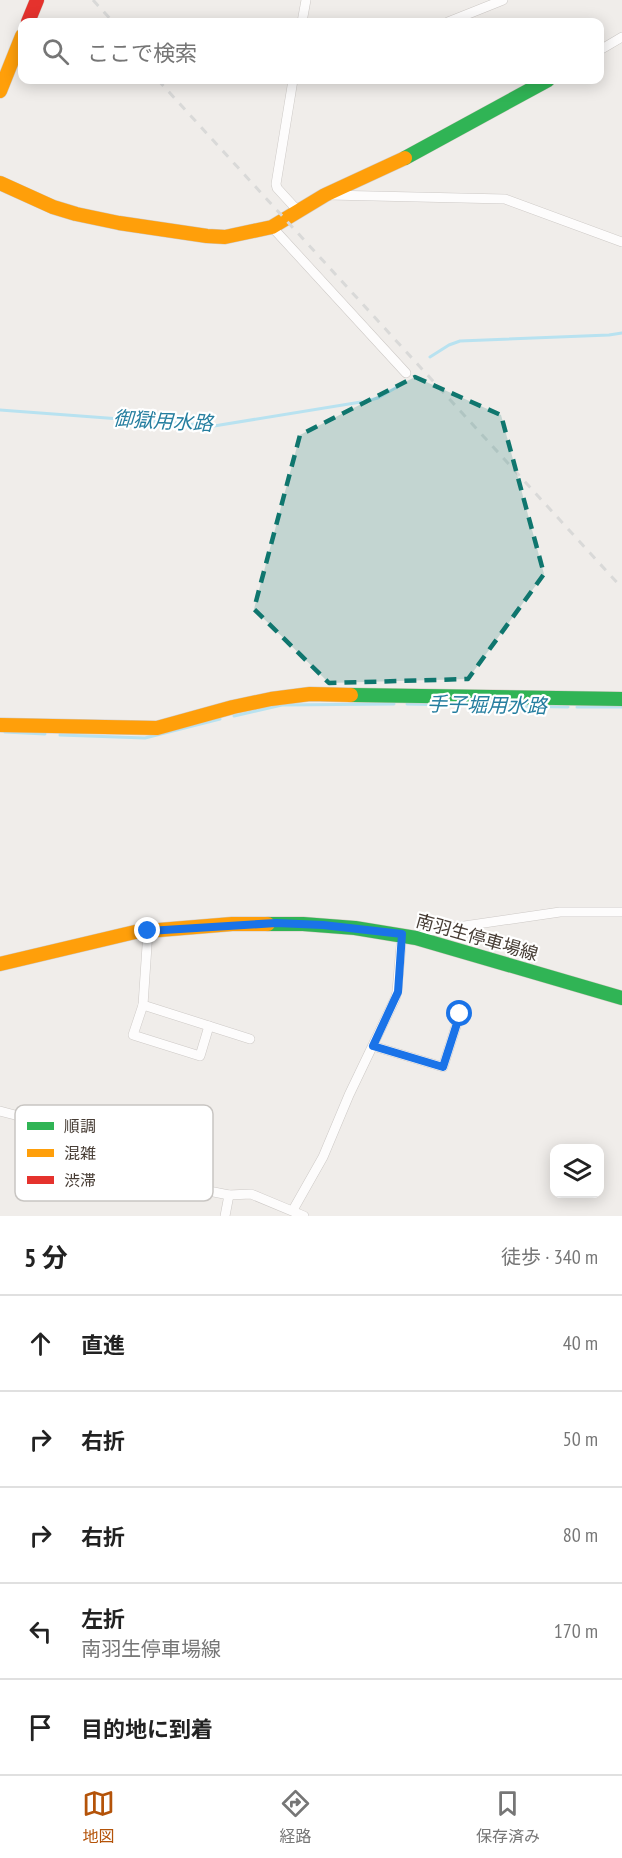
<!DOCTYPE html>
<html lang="ja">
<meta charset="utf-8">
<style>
body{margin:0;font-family:"PT Sans Narrow","Noto Sans JP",sans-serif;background:#f2f2f2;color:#222}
.controls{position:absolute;right:18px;bottom:18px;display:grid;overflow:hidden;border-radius:12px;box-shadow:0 3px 15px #0003}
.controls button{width:54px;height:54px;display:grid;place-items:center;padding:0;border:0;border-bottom:2px solid #e0e0e0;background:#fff;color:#222;font:30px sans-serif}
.stop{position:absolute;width:18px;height:18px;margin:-14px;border:4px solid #1a73e8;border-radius:50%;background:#fff}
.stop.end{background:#1a73e8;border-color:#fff;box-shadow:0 2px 6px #0008}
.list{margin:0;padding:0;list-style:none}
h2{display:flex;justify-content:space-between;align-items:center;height:78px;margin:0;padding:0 24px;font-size:26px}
h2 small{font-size:20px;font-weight:400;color:#767676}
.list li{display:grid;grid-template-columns:39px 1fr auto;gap:18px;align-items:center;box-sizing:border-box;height:96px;padding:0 24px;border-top:2px solid #e0e0e0}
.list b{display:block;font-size:22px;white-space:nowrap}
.list p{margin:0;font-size:20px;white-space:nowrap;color:#767676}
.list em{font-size:20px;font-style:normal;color:#767676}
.icon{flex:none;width:33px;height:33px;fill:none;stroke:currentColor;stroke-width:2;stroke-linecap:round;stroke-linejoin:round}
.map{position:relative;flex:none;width:622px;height:1216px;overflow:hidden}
.search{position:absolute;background:#fff;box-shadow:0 3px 15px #0003;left:18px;right:18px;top:18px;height:66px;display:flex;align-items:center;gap:15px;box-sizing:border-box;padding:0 21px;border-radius:12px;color:#767676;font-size:22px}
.sheet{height:558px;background:#fff}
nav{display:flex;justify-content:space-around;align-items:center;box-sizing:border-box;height:84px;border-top:2px solid #e0e0e0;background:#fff;font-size:16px;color:#767676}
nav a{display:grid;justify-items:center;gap:3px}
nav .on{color:#b45309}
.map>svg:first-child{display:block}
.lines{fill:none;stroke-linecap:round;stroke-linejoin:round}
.stream{stroke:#b8e2f0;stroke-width:3}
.street-casing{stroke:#cdc9c6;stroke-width:10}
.fast-casing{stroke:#d1cac2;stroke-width:15}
.slow-casing{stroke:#d1cac2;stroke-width:15}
.jam-casing{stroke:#d1cac2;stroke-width:15}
.street{stroke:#fdfcfc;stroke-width:9}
.fast{stroke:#30b455;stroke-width:14}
.slow{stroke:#ff9f0a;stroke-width:14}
.jam{stroke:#e5322d;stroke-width:14}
.rail{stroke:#d9d9d8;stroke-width:3;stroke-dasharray:8 8;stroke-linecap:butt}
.route{stroke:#1a73e8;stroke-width:8}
.marked{fill:#0f766e;fill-opacity:0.2;stroke:#0f766e;stroke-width:4.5;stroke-dasharray:12 8;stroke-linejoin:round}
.labels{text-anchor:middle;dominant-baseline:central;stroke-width:4.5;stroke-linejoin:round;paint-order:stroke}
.street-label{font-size:18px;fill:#473d35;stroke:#fff}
.water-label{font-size:20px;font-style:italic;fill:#257e9f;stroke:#fff}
.key{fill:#fff;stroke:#c8c5c2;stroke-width:1.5}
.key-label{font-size:16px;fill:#473d35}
</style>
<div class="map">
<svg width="622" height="1216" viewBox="0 0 622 1216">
<rect width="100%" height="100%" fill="#f0edea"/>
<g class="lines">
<g class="stream">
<polyline points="430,357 449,345 460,341 609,335 622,333"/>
<polyline points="370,400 378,398 397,387"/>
<polyline points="0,410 214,426 361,402"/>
<polyline points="407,704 568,707"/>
<polyline points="577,707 622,707"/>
<polyline points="234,716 282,705 394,704"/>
<polyline points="5,732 45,734"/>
<polyline points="60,735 145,738 220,719"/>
</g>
<defs>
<g id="street">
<polyline points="302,22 306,0"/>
<polyline points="448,22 503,0"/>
<polyline points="600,50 622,37"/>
<polyline points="293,80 276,184 277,188 298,211"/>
<polyline points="329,195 505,199 622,242"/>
<polyline points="272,227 406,373"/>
<polyline points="148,931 143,1005 250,1039"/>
<polyline points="416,938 430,931 560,912 622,912"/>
<polyline points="143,1005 133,1035 200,1056 209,1026"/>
<polyline points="373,1046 443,1067 460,1014"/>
<polyline points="0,1111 15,1115 72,1136 168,1183 229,1195 251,1194 304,1216"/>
<polyline points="293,1210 323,1157 349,1095 395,999 397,992 402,934"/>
<polyline points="225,1216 229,1195"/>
</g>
<g id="fast">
<polyline points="405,158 548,80"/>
<polyline points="351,695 622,699"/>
<polyline points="268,924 303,924 355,928 416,938 622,998"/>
</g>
<g id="slow">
<polyline points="0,91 22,36"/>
<polyline points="0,183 53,207 76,214 119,223 207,236 225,237 272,227 325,195 405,158"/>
<polyline points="0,725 157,728 233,707 271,699 310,694 351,695"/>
<polyline points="0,964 135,932 232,924 268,924"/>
</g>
<polyline id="jam" points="28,22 37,0"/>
</defs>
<use href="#street" class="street-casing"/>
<use href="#fast" class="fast-casing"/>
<use href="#slow" class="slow-casing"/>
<use href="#jam" class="jam-casing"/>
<use href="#street" class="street"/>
<use href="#fast" class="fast"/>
<use href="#slow" class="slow"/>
<use href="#jam" class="jam"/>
<g class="rail">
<polyline points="93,0 113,22"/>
<polyline points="158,80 622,588"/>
</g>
</g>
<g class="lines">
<polyline class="route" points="148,931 276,923 323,925 402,934 398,992 373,1046 443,1067 460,1014"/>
</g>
<path class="marked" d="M415,377L501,415L544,574L468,679L329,683L254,609L300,435Z"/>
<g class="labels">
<g class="street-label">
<text transform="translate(477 937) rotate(16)">南羽生停車場線</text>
</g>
<g class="water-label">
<text transform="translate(163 421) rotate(3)">御獄用水路</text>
<text transform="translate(487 705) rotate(1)">手子堀用水路</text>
</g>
</g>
<rect x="15" y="1105" width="198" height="96" rx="9" class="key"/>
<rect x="27" y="1122" width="27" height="8" fill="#30b455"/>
<rect x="27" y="1149" width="27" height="8" fill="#ff9f0a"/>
<rect x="27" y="1176" width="27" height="8" fill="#e5322d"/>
<g class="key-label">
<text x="64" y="1132">順調</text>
<text x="64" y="1159">混雑</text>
<text x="64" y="1186">渋滞</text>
</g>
</svg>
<div class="controls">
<button><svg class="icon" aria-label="layers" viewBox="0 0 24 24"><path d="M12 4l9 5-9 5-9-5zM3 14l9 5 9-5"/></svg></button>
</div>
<div class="stop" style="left:460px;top:1014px"></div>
<div class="stop end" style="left:148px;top:931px"></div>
<div class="search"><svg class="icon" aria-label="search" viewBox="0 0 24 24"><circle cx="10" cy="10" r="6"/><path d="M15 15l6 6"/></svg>ここで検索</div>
</div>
<section class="sheet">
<h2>5 分<small>徒歩 · 340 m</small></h2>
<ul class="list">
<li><svg class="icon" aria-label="ahead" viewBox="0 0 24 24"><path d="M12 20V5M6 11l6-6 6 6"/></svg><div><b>直進</b></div><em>40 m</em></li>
<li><svg class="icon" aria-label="right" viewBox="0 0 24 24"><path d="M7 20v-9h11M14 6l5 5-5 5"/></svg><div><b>右折</b></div><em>50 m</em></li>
<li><svg class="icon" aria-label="right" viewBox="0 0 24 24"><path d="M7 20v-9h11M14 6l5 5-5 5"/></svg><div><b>右折</b></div><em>80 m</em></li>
<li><svg class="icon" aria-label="left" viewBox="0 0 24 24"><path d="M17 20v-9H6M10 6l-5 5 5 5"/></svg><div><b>左折</b><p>南羽生停車場線</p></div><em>170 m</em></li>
<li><svg class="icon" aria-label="arrive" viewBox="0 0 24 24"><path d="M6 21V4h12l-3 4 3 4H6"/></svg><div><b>目的地に到着</b></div></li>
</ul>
</section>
<nav>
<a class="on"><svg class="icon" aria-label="map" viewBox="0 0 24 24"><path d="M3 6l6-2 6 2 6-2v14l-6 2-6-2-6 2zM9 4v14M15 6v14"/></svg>地図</a>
<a><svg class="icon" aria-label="directions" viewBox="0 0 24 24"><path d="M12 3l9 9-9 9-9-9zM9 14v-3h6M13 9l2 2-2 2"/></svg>経路</a>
<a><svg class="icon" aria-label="saved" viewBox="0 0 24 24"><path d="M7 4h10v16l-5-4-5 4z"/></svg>保存済み</a>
</nav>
